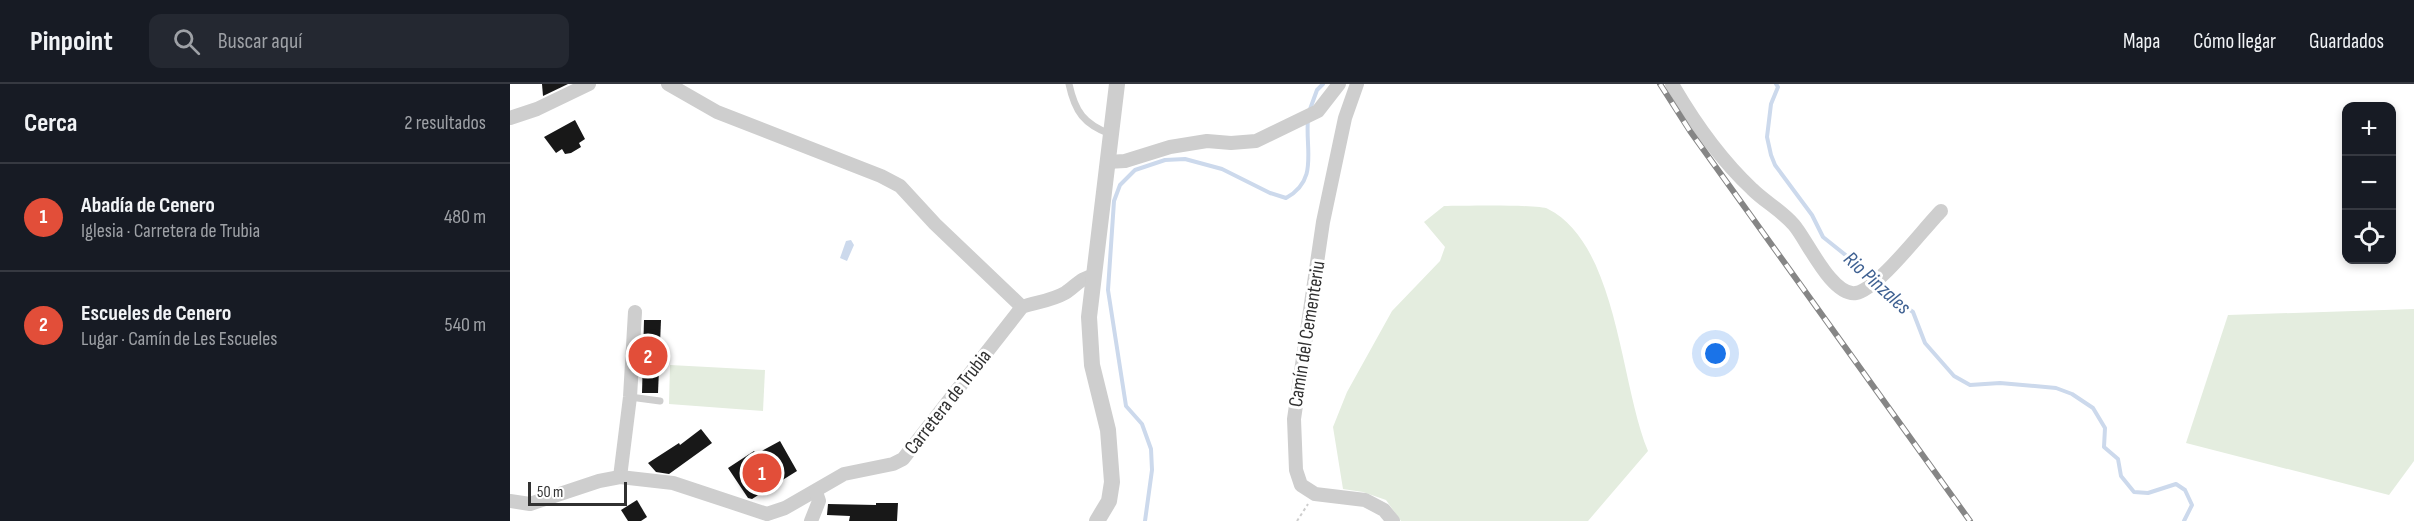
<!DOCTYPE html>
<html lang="es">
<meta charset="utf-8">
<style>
body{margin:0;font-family:"Sofia Sans Condensed",sans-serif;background:#242831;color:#f1f3f6}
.controls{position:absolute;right:18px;top:18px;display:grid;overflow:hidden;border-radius:12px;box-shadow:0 3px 9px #0003}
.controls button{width:54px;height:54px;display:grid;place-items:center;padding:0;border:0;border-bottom:2px solid #363941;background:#171b24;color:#f1f3f6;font:30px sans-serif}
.scale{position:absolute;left:18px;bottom:15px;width:99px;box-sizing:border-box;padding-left:6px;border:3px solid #313131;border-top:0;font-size:16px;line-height:21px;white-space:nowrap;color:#313131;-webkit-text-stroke:4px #fff;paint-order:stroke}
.you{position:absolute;left:1206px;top:270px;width:21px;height:21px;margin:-15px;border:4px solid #fff;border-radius:50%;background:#1a73e8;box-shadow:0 0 0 9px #1a73e833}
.badge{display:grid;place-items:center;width:39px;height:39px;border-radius:50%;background:#e24e39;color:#fff;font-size:20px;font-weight:700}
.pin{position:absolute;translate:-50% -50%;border:3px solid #fff;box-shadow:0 2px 6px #0006}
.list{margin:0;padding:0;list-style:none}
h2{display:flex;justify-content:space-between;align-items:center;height:78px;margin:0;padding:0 24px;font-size:26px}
h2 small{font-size:20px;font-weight:400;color:#9ea1a6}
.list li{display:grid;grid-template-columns:39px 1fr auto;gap:18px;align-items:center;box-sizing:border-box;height:108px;padding:0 24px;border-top:2px solid #363941}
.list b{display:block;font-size:22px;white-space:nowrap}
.list p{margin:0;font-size:20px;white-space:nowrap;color:#9ea1a6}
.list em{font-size:20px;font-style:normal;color:#9ea1a6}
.icon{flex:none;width:33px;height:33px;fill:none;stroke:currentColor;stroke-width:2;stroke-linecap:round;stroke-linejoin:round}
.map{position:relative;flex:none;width:1904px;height:437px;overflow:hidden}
header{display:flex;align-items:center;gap:36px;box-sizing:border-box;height:84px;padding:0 30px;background:#171b24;border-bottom:2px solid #363941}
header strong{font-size:28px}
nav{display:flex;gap:33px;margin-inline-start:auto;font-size:21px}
.search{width:420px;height:54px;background:#242831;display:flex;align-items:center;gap:15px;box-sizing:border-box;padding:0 21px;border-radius:12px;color:#9ea1a6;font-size:22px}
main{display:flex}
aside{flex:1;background:#171b24}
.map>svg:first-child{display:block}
.green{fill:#e4eddf}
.water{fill:#ccd9ec}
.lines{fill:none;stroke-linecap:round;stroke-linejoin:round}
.stream{stroke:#ccd9ec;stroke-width:4}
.building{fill:#181818}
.path{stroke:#cecece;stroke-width:2;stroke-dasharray:3 3;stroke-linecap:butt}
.service{stroke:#cecece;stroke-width:7}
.minor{stroke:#cecece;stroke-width:14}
.tertiary{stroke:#cecece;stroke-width:16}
.rail-casing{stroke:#868686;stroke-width:6}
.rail{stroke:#fff;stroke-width:4;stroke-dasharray:11;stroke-linecap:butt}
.labels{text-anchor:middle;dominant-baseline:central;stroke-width:6;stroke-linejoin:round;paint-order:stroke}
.street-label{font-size:20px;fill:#313131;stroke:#fff}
.water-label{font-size:21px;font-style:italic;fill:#3f6192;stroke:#fff}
</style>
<header>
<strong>Pinpoint</strong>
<div class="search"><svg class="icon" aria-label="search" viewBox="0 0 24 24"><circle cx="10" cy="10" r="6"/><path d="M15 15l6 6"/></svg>Buscar aquí</div>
<nav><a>Mapa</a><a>Cómo llegar</a><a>Guardados</a></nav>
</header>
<main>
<aside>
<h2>Cerca<small>2 resultados</small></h2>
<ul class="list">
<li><span class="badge">1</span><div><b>Abadía de Cenero</b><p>Iglesia · Carretera de Trubia</p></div><em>480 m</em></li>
<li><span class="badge">2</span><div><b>Escueles de Cenero</b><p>Lugar · Camín de Les Escueles</p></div><em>540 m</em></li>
</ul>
</aside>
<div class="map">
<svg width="1904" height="437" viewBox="0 0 1904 437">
<rect width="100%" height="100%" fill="#fff"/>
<g class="green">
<path d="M934,122C951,122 1029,120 1038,125C1108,160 1110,300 1138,367L1078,437H891L876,416L853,408L833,405L823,343L837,308L882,227L930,177L935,163L914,138Z"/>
<polygon points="1904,225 1904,377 1879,411 1676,359 1718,231"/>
<polygon points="160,281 255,286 253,327 159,320"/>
</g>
<polygon class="water" points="341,156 344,161 337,177 330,174 336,157"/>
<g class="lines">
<g class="stream">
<polyline points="1266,0 1268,3 1261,20 1257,53 1261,71 1265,81 1302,131 1313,153 1353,185 1372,207 1403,228 1415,259 1444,292 1460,301 1490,299 1546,304 1562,310 1583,324 1595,344 1594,363 1608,375 1611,392 1624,408 1638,409 1666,400 1675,406 1682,421 1674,437"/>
<polyline points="799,28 807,6 813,0"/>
<path d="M635,437L642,386L641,365L632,340L616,322L598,206L604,117L610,101L625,86L655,76L675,75L712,85L760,109L776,114C809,96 795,66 798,35"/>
</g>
</g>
<g class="building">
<polygon points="32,0 58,0 33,12"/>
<polygon points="65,36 75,55 69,59 71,63 61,69 55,70 52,65 46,69 34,53"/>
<polygon points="134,236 151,236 148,309 132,309"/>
<polygon points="191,345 202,359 159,390 146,388 138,379 169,359 170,361"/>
<polygon points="270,357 287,387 242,415 238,414 218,384 244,367 246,370"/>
<polygon points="127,416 137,433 131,437 118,437 111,426"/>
<polygon points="366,419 388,419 387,437 339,437 340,432 317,431 318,420 366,421"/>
</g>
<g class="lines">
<polyline class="path" points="787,437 798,420"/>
<g class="service">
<path d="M559,0C565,28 574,40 600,50"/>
<polyline points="120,313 150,317"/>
</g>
<g class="minor">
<polyline points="158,0 207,28 371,92 390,102 425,140 512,223"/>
<polyline points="847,0 835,34 813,138 784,335 786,386 791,401 805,410 855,416 874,426 883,437"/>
<path d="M1162,0C1184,38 1210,75 1242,105C1255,118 1271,126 1284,141C1297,156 1322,213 1346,209C1367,206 1414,144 1431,127"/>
<polyline points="0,34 27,25 79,0"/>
<polyline points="597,78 615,77 660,63 697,57 721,59 746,57 808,27 829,0"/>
<polyline points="110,393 120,313 125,228"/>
<path d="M0,417L20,420L89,397L110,393L163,399L257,430L275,424L334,390L383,380L393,375L512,223C526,218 541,217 555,209C565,203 571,193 584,192"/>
<polyline points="301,437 309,417 306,408"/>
</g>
<polyline class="tertiary" points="587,437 599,417 602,398 598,346 582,281 579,233 607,0"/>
<defs>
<polyline id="rail" points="1150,0 1180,47 1460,437"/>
</defs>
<use href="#rail" class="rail-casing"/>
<use href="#rail" class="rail"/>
</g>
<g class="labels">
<g class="street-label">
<text transform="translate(797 250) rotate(-81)">Camín del Cementeriu</text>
<text transform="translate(438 318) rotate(-52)">Carretera de Trubia</text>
</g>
<g class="water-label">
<text transform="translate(1367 199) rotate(42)">Rio Pinzales</text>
</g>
</g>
</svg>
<div class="controls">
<button>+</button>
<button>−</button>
<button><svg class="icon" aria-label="locate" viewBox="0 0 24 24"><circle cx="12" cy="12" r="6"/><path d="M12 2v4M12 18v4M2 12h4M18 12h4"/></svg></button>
</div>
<div class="scale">50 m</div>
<div class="you"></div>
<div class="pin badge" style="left:252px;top:389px">1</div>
<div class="pin badge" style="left:138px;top:272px">2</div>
</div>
</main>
